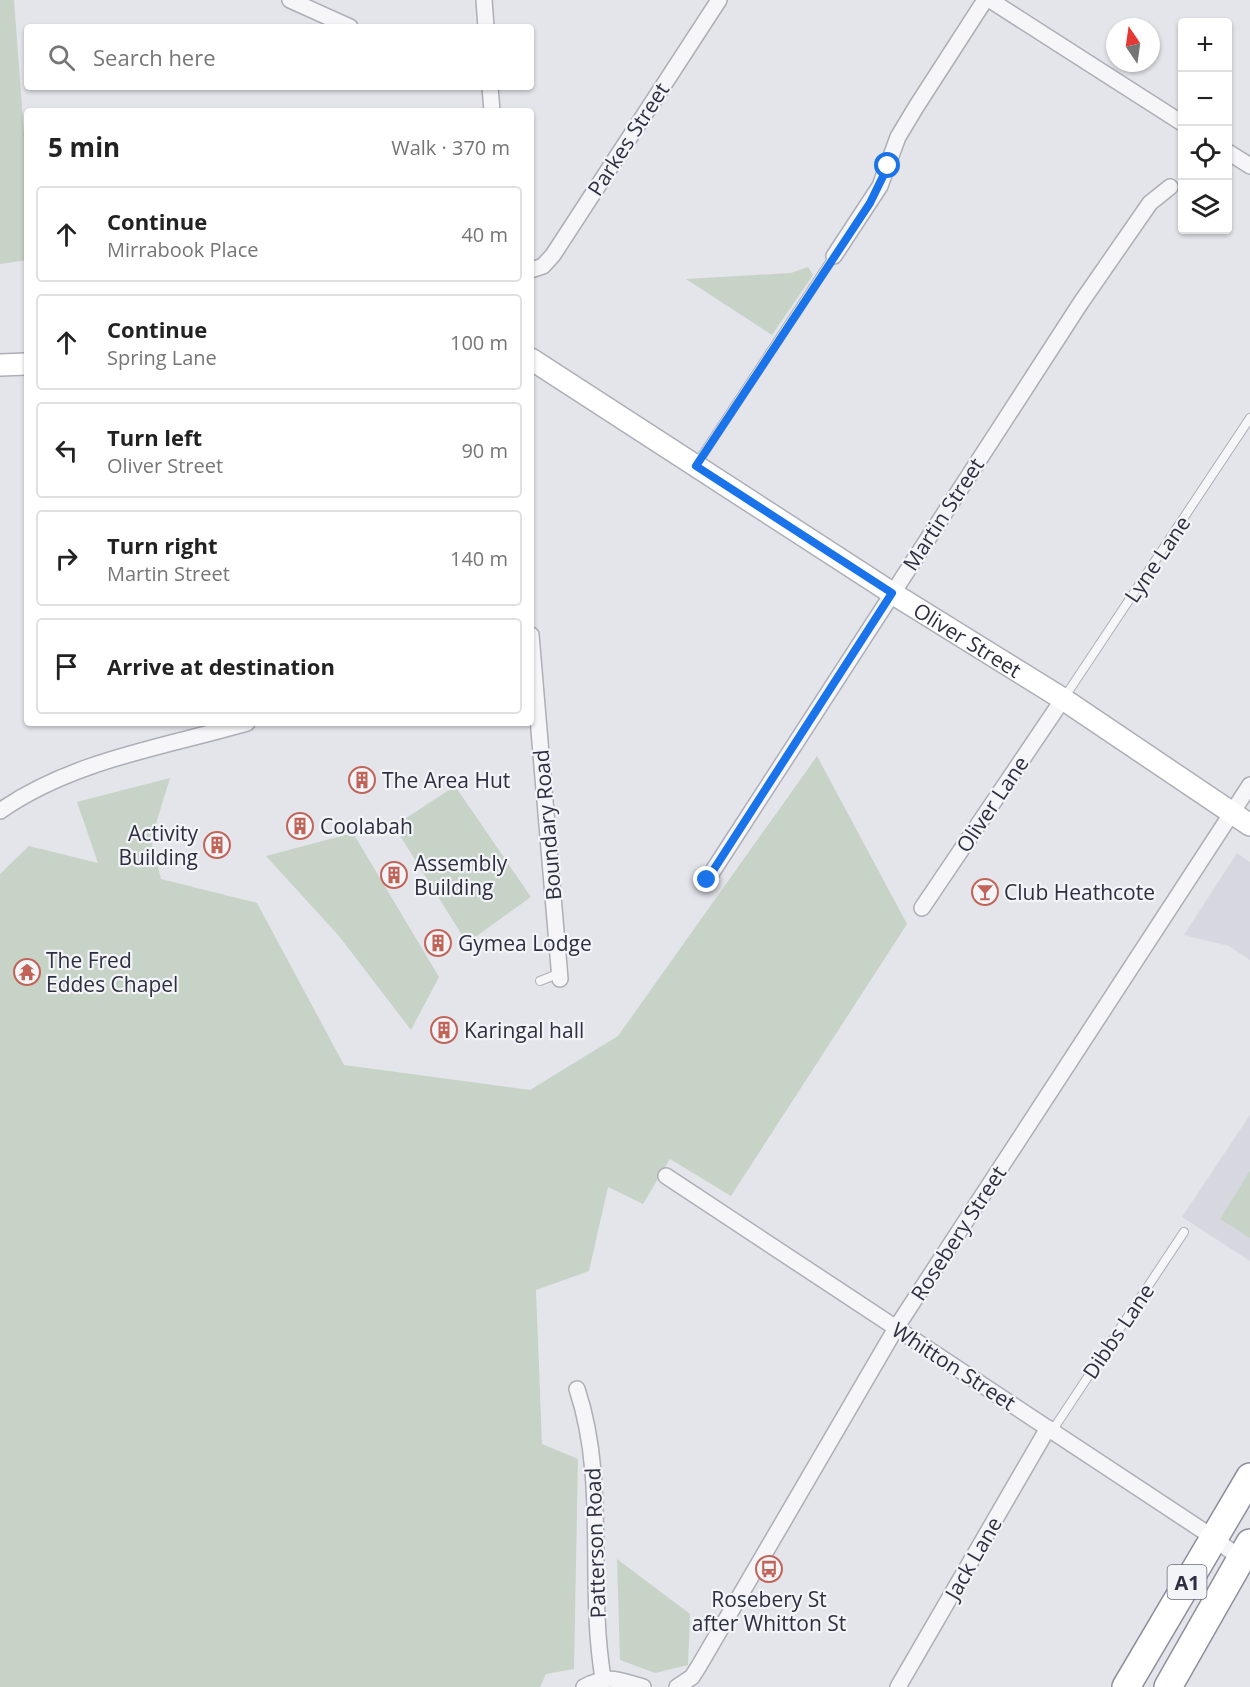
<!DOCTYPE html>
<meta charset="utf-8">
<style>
body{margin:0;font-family:"Open Sans",sans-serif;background:#f2f2f2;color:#222}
.controls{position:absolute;right:18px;top:18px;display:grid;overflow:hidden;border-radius:6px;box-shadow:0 2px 4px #0004}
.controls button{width:54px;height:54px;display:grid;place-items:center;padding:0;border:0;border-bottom:2px solid #e0e0e0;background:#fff;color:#222;font:30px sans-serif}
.compass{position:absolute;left:1106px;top:18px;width:54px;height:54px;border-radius:50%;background:#fff;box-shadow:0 2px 4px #0004;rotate:347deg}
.stop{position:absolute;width:18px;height:18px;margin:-14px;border:4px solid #1a73e8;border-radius:50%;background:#fff}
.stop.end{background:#1a73e8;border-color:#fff;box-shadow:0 2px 6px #0008}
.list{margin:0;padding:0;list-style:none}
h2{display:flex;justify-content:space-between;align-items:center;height:78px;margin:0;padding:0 24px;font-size:26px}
h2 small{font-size:20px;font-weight:400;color:#767676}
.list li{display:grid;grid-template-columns:39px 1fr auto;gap:18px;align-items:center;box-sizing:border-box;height:96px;margin:0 12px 12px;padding:0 12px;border:2px solid #e0e0e0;border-radius:6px}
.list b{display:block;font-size:22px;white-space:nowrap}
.list p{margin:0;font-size:20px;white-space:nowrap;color:#767676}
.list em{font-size:20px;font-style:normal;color:#767676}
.icon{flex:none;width:33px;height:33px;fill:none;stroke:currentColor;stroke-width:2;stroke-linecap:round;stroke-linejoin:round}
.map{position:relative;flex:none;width:1250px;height:1687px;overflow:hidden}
.search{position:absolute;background:#fff;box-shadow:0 2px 4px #0004;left:24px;top:24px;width:510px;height:66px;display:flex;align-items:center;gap:15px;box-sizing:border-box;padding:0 21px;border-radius:6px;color:#767676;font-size:22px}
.panel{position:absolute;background:#fff;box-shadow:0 2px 4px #0004;left:24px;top:108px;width:510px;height:618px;border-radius:6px}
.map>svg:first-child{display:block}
.built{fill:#d6d7df}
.green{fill:#c6d3c6}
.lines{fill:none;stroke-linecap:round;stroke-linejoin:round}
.lane-casing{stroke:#adaeb7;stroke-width:10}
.street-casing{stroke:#adaeb7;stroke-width:18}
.secondary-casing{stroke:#adaeb7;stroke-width:24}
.highway-casing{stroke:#8d8f9f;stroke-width:30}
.lane{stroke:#f6f6f9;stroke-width:8}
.street{stroke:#f6f6f9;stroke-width:15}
.secondary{stroke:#fff;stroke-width:21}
.highway{stroke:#fff;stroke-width:27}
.route{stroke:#1a73e8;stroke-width:8}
.labels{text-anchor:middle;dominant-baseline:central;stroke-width:4.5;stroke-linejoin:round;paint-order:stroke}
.shield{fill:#f3f4f8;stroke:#686a78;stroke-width:1.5}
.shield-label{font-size:20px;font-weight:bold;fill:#2d2f41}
.street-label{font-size:21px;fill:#2d2f41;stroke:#f3f4f8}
.poi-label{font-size:21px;fill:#2d2f41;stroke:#f3f4f8;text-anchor:start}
</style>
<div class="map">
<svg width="1250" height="1687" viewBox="0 0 1250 1687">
<rect width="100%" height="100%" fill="#e4e5ea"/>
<g class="built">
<polygon points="1237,853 1250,862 1250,960 1229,946 1184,935"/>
<polygon points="1250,1115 1250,1261 1182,1217"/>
</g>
<g class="green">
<polygon points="0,0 14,0 27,173 27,260 0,264"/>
<polygon points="808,267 813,275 772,335 686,279 791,273"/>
<polygon points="817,756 907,924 731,1196 670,1159 643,1204 608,1187 589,1271 536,1290 542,1444 578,1459 574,1669 546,1674 540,1687 0,1687 0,874 29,846 98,863 77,802 170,778 151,840 161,879 257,903 344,1065 530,1090 618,1036"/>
<polygon points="455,786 531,897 467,943 394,826"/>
<polygon points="353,833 439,977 411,1030 339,936 266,856"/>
<polygon points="1250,1171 1250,1238 1220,1219"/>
<polygon points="617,1559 690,1614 688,1665 655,1673 620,1660"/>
</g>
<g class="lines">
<defs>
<g id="lane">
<polyline points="696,465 834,256"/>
<polyline points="1064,698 1250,418"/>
<polyline points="540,981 560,973"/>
<polyline points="1052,1431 1184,1232"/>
</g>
<g id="street">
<polyline points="290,0 350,27"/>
<polyline points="484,0 486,27"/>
<polyline points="990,0 1182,123"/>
<polyline points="490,87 492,111"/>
<polyline points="1228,152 1250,166"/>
<polyline points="834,256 880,186 898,137 916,107 985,0"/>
<polyline points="531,270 543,266 553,255 719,0"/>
<polyline points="531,635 560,979"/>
<path d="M0,811C73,760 164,747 247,723"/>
<polyline points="707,880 1080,304 1150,203 1170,187"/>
<polyline points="922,908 1063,699"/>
<polyline points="666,1176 1214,1538 1241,1559"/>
<path d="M577,1389C608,1482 587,1582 603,1678"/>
<path d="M584,1687C609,1674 618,1680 643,1687"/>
<polyline points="677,1687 692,1677 699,1666 896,1328 1250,785"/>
<polyline points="898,1687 1048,1428"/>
</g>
<g id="secondary">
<path id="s1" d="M531,359L892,593L1063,699L1250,825"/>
<polyline points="0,365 27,364"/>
</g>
<g id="highway">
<polyline points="1126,1687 1250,1477"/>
<polyline points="1168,1687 1250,1543"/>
</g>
</defs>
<use href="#lane" class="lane-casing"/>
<use href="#street" class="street-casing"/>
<use href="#secondary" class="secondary-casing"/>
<use href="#highway" class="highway-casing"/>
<use href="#lane" class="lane"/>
<use href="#street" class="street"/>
<use href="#secondary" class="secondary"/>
<use href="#highway" class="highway"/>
</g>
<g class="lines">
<polyline class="route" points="707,880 892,593 696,466 870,203 888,166"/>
</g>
<defs>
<symbol id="building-ring" viewBox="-11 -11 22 22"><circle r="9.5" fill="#f3f4f8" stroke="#c16357" stroke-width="1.5"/><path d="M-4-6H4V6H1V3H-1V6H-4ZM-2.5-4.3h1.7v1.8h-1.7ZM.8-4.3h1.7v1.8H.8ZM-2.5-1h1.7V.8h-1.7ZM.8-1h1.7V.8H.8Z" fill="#c16357"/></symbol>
<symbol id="bar-ring" viewBox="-11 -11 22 22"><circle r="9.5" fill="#f3f4f8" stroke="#c16357" stroke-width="1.5"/><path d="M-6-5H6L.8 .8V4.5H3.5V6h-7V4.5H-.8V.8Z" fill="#c16357"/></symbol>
<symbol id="temple-ring" viewBox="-11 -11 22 22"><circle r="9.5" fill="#f3f4f8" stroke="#c16357" stroke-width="1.5"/><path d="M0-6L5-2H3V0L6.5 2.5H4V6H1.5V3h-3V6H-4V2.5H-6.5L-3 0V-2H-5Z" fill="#c16357"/></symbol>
<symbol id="bus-ring" viewBox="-11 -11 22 22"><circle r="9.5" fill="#f3f4f8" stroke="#c16357" stroke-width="1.5"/><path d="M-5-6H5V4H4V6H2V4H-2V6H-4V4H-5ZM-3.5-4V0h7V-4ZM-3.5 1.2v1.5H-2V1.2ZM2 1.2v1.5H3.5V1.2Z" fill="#c16357"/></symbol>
</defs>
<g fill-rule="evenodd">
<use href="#building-ring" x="347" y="765" width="30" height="30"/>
<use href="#building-ring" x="285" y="811" width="30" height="30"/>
<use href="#building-ring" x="202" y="830" width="30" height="30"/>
<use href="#building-ring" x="379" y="860" width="30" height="30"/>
<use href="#bar-ring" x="970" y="877" width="30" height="30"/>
<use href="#building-ring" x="423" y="928" width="30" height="30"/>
<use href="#temple-ring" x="12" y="957" width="30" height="30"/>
<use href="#building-ring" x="429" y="1015" width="30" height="30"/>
<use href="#bus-ring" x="754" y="1554" width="30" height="30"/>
</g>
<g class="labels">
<rect class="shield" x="1167.5" y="1565" width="39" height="34" rx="4.5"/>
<g class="shield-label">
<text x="1187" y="1582">A1</text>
</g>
<g class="street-label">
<text transform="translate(628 139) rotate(-57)">Parkes Street</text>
<text transform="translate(943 514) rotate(-57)">Martin Street</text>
<text transform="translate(1157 559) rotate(-56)">Lyne Lane</text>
<text stroke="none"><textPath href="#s1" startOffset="519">Oliver Street</textPath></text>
<text transform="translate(992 804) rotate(-56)">Oliver Lane</text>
<text transform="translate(547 825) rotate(-95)">Boundary Road</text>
<text transform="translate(958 1233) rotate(-57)">Rosebery Street</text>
<text transform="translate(1118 1331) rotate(-56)">Dibbs Lane</text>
<text transform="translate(954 1366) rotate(33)">Whitton Street</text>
<text transform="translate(595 1543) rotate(-92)">Patterson Road</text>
<text transform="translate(973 1558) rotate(-60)">Jack Lane</text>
</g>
<g class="poi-label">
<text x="382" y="780">The Area Hut</text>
<text x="320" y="826">Coolabah</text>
<text x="198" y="833" text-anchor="end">Activity<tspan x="198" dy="24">Building</tspan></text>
<text x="414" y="863">Assembly<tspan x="414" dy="24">Building</tspan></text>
<text x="1004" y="892">Club Heathcote</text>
<text x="458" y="943">Gymea Lodge</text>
<text x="46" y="960">The Fred<tspan x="46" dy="24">Eddes Chapel</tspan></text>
<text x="464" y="1030">Karingal hall</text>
<text x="769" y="1599" text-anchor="middle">Rosebery St<tspan x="769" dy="24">after Whitton St</tspan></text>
</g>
</g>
</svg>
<div class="controls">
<button>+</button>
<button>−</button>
<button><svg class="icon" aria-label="locate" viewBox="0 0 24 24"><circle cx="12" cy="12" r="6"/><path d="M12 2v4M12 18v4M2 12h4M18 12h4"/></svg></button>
<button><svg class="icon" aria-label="layers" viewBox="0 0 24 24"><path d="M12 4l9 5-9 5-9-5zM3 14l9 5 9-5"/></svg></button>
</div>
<svg class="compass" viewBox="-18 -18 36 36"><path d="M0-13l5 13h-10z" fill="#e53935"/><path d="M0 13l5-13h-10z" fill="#767676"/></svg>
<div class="stop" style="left:888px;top:166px"></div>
<div class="stop end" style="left:707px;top:880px"></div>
<div class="search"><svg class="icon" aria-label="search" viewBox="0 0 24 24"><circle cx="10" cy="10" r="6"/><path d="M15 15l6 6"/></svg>Search here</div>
<section class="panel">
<h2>5 min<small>Walk · 370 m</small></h2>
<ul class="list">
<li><svg class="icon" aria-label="ahead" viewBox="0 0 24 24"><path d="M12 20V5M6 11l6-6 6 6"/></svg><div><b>Continue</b><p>Mirrabook Place</p></div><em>40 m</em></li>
<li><svg class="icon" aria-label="ahead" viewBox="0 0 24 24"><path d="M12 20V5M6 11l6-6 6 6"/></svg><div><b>Continue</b><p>Spring Lane</p></div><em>100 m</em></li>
<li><svg class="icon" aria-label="left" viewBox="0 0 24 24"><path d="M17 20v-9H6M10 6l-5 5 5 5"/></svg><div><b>Turn left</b><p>Oliver Street</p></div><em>90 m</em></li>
<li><svg class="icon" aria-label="right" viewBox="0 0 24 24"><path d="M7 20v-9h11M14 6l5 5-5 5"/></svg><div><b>Turn right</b><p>Martin Street</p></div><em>140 m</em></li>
<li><svg class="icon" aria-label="arrive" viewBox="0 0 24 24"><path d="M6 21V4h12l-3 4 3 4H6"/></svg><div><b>Arrive at destination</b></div></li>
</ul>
</section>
</div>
